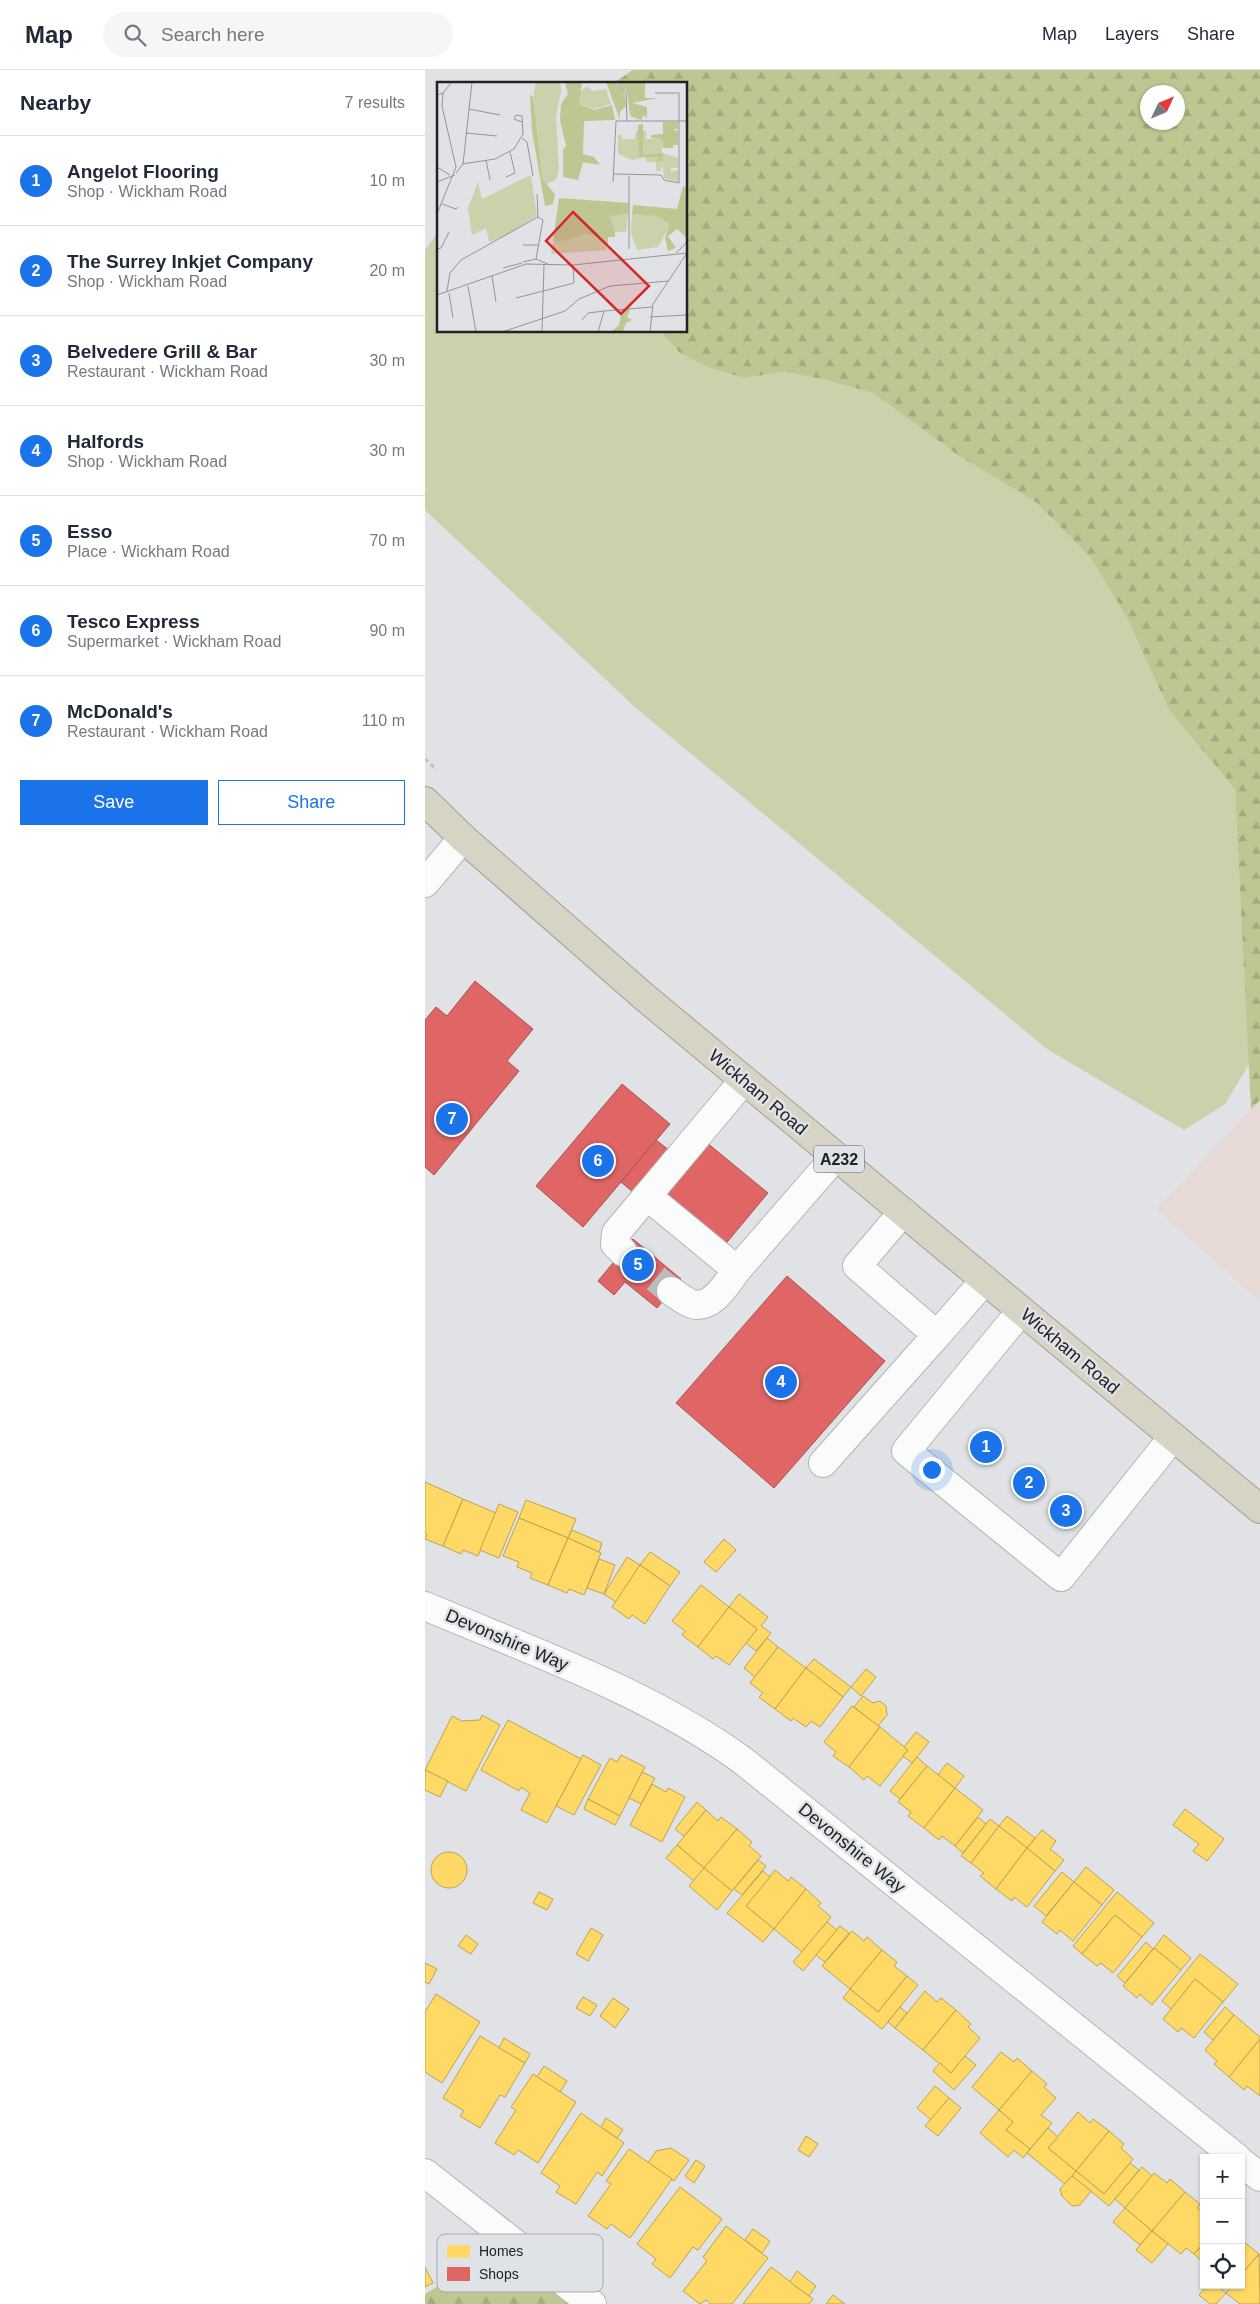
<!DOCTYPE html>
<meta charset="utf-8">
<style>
body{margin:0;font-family:Arial,sans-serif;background:#f6f6f7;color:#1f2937}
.controls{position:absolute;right:15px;bottom:15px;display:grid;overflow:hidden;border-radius:0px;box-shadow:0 1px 4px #0004}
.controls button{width:45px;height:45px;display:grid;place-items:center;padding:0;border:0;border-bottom:1px solid #e0e1e3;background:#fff;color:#1f2937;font:25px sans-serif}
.compass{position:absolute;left:715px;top:15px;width:45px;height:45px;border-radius:50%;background:#fff;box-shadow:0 1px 4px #0004;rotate:46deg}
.you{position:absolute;left:506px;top:1399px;width:18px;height:18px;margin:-12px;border:4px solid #fff;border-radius:50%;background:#1a73e8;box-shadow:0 0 0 8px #1a73e833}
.badge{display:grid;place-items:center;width:32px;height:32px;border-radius:50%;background:#1a73e8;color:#fff;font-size:16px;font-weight:700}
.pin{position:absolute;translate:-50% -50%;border:2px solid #fff;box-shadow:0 1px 5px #0006}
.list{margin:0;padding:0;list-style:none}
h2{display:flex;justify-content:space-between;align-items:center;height:65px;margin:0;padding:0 20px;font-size:21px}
h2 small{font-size:16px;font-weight:400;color:#747a83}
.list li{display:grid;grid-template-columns:32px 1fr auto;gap:15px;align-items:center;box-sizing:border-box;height:90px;padding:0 20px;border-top:1px solid #e0e1e3}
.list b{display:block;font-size:19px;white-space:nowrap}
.list p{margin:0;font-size:16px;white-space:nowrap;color:#747a83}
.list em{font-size:16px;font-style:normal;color:#747a83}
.actions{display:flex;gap:10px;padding:15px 20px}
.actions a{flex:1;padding:11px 0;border:1px solid #1a73e8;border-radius:0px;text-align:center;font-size:18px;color:#1a73e8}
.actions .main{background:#1a73e8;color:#fff}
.icon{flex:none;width:28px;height:28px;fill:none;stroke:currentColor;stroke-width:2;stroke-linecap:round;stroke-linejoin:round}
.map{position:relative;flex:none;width:835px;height:2234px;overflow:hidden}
header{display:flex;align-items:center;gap:30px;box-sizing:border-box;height:70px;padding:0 25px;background:#fff;border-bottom:1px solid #e0e1e3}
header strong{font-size:24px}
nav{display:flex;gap:28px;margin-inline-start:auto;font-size:18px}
.search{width:350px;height:45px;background:#f6f6f7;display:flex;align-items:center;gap:12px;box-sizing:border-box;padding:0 18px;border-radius:28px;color:#747a83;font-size:19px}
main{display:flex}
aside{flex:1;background:#fff}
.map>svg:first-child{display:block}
.medical{fill:#e6d9d6}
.grass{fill:#cad1ab}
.forest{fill:url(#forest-firs);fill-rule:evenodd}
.homes{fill:#ffd966;stroke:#bca252}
.shops{fill:#e06666;stroke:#a75252}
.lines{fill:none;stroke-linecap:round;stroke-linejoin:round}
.minor-tunnel{stroke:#babcbe;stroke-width:28;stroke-dasharray:28 14;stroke-linecap:butt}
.minor-casing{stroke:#b3b5b7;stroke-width:30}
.highway-casing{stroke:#a29f90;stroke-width:30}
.path{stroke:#bfc0c0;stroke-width:3;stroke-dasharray:4 4;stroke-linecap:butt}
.minor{stroke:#fafbfb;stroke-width:28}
.highway{stroke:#d8d4c5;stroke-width:28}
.labels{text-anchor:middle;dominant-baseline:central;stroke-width:5;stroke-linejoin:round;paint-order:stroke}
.shield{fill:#dfe2e6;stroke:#5a5c5e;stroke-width:1}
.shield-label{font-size:16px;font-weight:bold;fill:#212223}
.street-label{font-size:18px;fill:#212223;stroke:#dfe2e6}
.inset-road{fill:none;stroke:#949597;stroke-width:1}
.view{fill:#d62828;fill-opacity:0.15;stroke:#d62828;stroke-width:2.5}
.inset-edge{fill:none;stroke:#212223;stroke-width:2.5}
.key{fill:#dfe2e6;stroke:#a6a8ac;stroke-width:1}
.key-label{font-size:14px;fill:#212223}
</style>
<header>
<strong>Map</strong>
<div class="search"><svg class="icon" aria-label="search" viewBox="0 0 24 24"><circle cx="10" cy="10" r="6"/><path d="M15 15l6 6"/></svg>Search here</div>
<nav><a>Map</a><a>Layers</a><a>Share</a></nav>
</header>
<main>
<aside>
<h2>Nearby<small>7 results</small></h2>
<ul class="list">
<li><span class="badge">1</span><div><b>Angelot Flooring</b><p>Shop · Wickham Road</p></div><em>10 m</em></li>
<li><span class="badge">2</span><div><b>The Surrey Inkjet Company</b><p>Shop · Wickham Road</p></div><em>20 m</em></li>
<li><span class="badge">3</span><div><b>Belvedere Grill &amp; Bar</b><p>Restaurant · Wickham Road</p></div><em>30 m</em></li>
<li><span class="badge">4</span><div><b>Halfords</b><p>Shop · Wickham Road</p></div><em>30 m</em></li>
<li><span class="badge">5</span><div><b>Esso</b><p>Place · Wickham Road</p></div><em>70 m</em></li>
<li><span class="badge">6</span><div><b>Tesco Express</b><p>Supermarket · Wickham Road</p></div><em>90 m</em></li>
<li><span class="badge">7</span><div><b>McDonald's</b><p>Restaurant · Wickham Road</p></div><em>110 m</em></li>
</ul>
<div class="actions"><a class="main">Save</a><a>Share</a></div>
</aside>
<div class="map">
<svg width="835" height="2234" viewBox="0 0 835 2234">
<defs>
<pattern id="forest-firs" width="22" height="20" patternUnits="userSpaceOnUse" patternTransform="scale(1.25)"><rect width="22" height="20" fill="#bec691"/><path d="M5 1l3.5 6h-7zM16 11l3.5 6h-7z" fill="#a3aa7d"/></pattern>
</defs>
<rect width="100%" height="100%" fill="#e0e2e5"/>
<polygon class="medical" points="835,1030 835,1231 731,1139"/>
<polygon class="grass" points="14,161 14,261 236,261 254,282 319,308 359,302 397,309 448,323 534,386 612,433 666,488 702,548 744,640 810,719 824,994 800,1034 759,1060 622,979 211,638 0,440 0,180"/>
<g class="forest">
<path d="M208,0H835V1030L826,1039L810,719L744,640L702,548L666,488L612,433L534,386L448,323L397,309L359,302L319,308L281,296L254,282L236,261H261V14H187ZM722,22H752V52H722Z"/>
<polygon points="76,2179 143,2234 0,2234 0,2224"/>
</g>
<g class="homes">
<polygon points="0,1412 38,1429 18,1476 0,1469 2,1464 0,1463"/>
<polygon points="38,1429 71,1443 53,1486 38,1480 36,1484 18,1476"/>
<polygon points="101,1430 151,1449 143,1468 94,1448"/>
<polygon points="74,1434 93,1442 74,1488 55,1480"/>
<polygon points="94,1448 143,1468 123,1515 105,1508 107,1503 92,1497 94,1492 78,1486"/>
<polygon points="147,1460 177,1473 174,1482 143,1468"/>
<polygon points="143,1468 176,1483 159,1525 144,1519 142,1523 123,1515"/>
<polygon points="299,1469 311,1480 291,1502 279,1492"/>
<polygon points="225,1482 255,1502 245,1516 215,1495"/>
<polygon points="202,1487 215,1495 191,1532 179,1524"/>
<polygon points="174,1489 190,1495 179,1524 162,1518"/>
<polygon points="215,1495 245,1516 220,1554 207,1545 204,1549 187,1537"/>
<polygon points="276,1515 304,1537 273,1577 257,1565 260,1561 247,1551"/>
<polygon points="314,1524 343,1547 336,1556 346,1563 331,1581 321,1573 332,1559 304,1537"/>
<polygon points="304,1537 332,1559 304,1595 291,1586 288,1589 273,1577"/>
<polygon points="342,1568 353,1577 330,1607 319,1598"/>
<polygon points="353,1577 381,1598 350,1639 334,1627 338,1623 325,1613"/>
<polygon points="389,1589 426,1617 418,1627 381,1598"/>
<polygon points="381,1598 418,1627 395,1657 386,1651 381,1657 368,1648 366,1651 350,1639"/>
<polygon points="441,1599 451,1607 436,1626 426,1617"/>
<polygon points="438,1626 448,1633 455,1631 461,1636 462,1645 453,1656 429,1637"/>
<polygon points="427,1636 455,1657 424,1697 408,1686 411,1682 399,1672"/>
<polygon points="57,1645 75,1655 41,1721 0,1700 27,1646 37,1651 55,1650"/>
<polygon points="83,1650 156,1689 122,1753 96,1740 105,1723 96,1717 94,1721 56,1700"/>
<polygon points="455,1657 483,1680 455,1716 442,1706 439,1710 424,1697"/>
<polygon points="491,1662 504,1672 487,1693 478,1686 483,1680 479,1677"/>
<polygon points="158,1685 176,1695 149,1745 131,1736"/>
<polygon points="196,1685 220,1697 195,1746 163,1729 185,1688 192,1692"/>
<polygon points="492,1687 502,1696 475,1729 465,1721"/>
<polygon points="522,1693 539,1706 530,1718 513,1705"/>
<polygon points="502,1696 530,1718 499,1758 483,1746 486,1742 473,1732"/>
<polygon points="0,1700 23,1711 15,1727 0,1720"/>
<polygon points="217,1702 230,1708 216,1734 204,1728"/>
<polygon points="227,1714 241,1722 243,1718 260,1727 237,1772 205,1755"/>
<polygon points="530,1718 558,1740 530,1776 517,1766 514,1770 499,1758"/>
<polygon points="163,1729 195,1746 190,1755 159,1739"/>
<polygon points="272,1732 281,1740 259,1766 250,1759"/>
<polygon points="760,1739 799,1769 782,1791 768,1781 774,1774 748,1755"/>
<polygon points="281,1740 293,1751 296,1747 312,1759 279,1798 252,1775"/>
<polygon points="582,1746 610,1768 602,1778 574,1756"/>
<polygon points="553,1747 561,1754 538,1783 530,1776"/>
<polygon points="565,1749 574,1756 546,1793 536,1786"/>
<polygon points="574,1756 602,1778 571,1819 555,1806 559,1803 546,1793"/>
<polygon points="312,1759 327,1772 324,1776 336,1786 307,1821 279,1798"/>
<polygon points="617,1760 631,1771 625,1779 639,1790 630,1801 602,1778"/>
<polygon points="252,1775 279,1798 269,1811 241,1788"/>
<polygon points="602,1778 630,1801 602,1837 589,1827 587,1831 571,1819"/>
<circle cx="24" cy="1800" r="18"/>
<polygon points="333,1790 341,1796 317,1825 309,1819"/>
<polygon points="661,1797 689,1820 677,1835 649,1812"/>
<polygon points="279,1798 307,1821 292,1840 264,1816"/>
<polygon points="350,1800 363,1811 366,1807 381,1819 349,1859 321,1836"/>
<polygon points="338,1801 345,1807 321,1836 349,1859 338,1872 302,1843"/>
<polygon points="637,1802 649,1812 621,1846 609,1836"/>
<polygon points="649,1812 677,1835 648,1871 635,1860 632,1864 617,1852"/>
<polygon points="381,1819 396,1833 393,1836 406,1847 377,1882 349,1859"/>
<polygon points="114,1822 128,1829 122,1840 108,1833"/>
<polygon points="692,1822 729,1853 717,1867 690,1845 657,1884 648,1876"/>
<polygon points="690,1845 717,1867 688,1903 676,1893 672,1896 657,1884"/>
<polygon points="402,1852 412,1860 378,1901 368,1892"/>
<polygon points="415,1856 424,1863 400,1892 391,1885"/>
<polygon points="166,1858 178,1865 163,1891 151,1884"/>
<polygon points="427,1861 439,1871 442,1867 457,1880 425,1919 397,1896"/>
<polygon points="41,1865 53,1874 46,1884 33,1876"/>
<polygon points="739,1865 766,1888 756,1900 729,1878"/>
<polygon points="721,1872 728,1879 700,1913 692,1906"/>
<polygon points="729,1878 756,1900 727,1935 715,1924 712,1928 698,1916"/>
<polygon points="457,1880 472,1892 469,1896 482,1906 453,1942 425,1919"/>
<polygon points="775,1884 813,1914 798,1932 770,1909 746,1939 737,1931"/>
<polygon points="0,1893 12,1899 4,1914 0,1912"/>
<polygon points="482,1906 493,1915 457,1959 418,1928 425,1919 453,1942"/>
<polygon points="770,1909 798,1932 769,1968 756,1958 753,1962 738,1949"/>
<polygon points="500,1921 512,1932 516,1928 531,1940 498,1980 470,1958"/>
<polygon points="11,1924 55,1952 17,2013 0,2002 0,1942"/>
<polygon points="158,1927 172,1935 165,1946 151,1938"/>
<polygon points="188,1928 204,1939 190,1958 175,1946"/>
<polygon points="475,1937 482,1943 470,1958 463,1952"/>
<polygon points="800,1937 809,1945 788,1970 779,1962"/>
<polygon points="531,1940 546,1954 543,1957 555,1968 526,2003 498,1980"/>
<polygon points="809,1945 835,1967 835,1969 804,2007 789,1994 792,1991 780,1980"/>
<polygon points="55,1966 100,1993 80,2027 75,2025 55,2058 35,2046 39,2041 18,2028"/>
<polygon points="79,1968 105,1984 100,1993 74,1978"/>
<polygon points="835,1969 835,2026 822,2016 819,2020 804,2007"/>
<polygon points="576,1982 589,1992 592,1988 607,2001 574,2040 547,2017"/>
<polygon points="540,1986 551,1995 529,2020 508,2001 515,1993 526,2003"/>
<polygon points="119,1996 142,2011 135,2022 112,2007"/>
<polygon points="607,2001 622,2014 619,2017 631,2028 616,2045 627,2053 605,2079 581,2060 588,2052 574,2040"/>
<polygon points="108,2004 151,2032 113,2093 93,2080 89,2085 70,2073 91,2040 86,2037"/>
<polygon points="510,2016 524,2028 506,2050 492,2038"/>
<polygon points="524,2028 536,2038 513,2066 500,2056"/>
<polygon points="574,2040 588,2052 581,2060 605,2079 598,2088 589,2080 583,2087 555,2063"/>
<polygon points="653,2042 665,2053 668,2049 684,2061 651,2101 623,2078"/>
<polygon points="156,2043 199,2073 177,2106 172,2102 151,2134 131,2122 135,2116 116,2103"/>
<polygon points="181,2048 198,2060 192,2068 176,2057"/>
<polygon points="623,2058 633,2067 623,2078 651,2101 640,2114 602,2083"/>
<polygon points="684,2061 699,2074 696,2078 708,2089 679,2124 651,2101"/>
<polygon points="381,2066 393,2074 384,2087 373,2080"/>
<polygon points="246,2078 264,2090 249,2111 223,2093 231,2081"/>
<polygon points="204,2079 247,2109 205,2168 186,2154 182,2159 163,2146 186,2114 181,2111"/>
<polygon points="271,2090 280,2096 269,2113 260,2106"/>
<polygon points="705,2093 714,2100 684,2136 647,2106 651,2101 679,2124"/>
<polygon points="717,2097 727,2106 700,2138 690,2129"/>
<polygon points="729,2103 742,2113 745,2109 760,2122 727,2161 700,2138"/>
<polygon points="647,2106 666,2121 655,2135 647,2136 637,2126 635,2119"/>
<polygon points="255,2117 297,2149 273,2180 268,2177 245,2208 227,2194 231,2189 212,2174"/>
<polygon points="760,2122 775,2134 772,2138 779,2143 779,2173 769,2184 761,2178 756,2184 727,2161"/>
<polygon points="700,2138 727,2161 715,2175 688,2152"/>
<polygon points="301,2156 343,2188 307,2234 286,2234 281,2230 275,2234 258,2221 282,2191 278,2187"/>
<polygon points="328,2159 345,2171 337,2183 320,2170"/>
<polygon points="727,2161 743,2174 727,2193 711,2180"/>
<polygon points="818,2171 834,2184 816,2205 816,2174"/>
<polygon points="779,2173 779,2193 769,2184"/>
<polygon points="834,2184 835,2234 815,2234 801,2223 807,2215 816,2215 816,2205"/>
<polygon points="0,2197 8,2213 0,2217"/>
<polygon points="346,2197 388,2229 384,2234 318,2234"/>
<polygon points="372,2201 391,2216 384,2226 365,2212"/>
<polygon points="783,2215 792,2215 801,2223 791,2234 785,2234 774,2225"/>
<polygon points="408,2225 420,2234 401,2234"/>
</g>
<g class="shops">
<polygon points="50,911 108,959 82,991 94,1001 9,1105 0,1097 0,950 11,937 22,946"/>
<polygon points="197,1014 245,1054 158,1157 111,1116"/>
<polygon points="231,1070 263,1095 281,1072 343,1123 288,1189 196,1112"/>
<polygon points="208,1169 256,1209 232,1238 200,1212 189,1225 173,1211"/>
<polygon points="362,1206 460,1291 349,1418 251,1333"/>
</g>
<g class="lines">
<polyline class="minor-tunnel" points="198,1182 246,1221"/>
<defs>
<g id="minor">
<polyline points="0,813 38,768"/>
<polyline points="319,1010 222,1126 312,1200 411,1086"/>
<polyline points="478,1142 432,1196 512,1265 560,1210"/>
<polyline points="198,1182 190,1174 191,1163 222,1126"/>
<path d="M246,1221C252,1225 259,1231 267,1234C287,1240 302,1213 312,1200"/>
<polyline points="596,1241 481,1381 636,1507 748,1367"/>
<polyline points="398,1393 512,1265"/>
<path d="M0,1536C108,1582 221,1621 317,1690L812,2088"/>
<polyline points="816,2092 835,2107"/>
<polyline points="0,2103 167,2234"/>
</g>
<polyline id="highway" points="0,731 38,768 217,925 835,1439"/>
</defs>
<use href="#minor" class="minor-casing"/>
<use href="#highway" class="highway-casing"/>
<polyline class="path" points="0,689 12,700"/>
<use href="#minor" class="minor"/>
<use href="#highway" class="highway"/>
</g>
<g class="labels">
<rect class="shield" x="389" y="1075.5" width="50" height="27" rx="4"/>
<g class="shield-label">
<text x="414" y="1089">A232</text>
</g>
<g class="street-label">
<text transform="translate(333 1022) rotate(40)">Wickham Road</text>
<text transform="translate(645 1281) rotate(40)">Wickham Road</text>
<text transform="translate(82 1570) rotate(23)">Devonshire Way</text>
<text transform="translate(427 1778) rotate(39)">Devonshire Way</text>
</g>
</g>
<g transform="translate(12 12)">
<rect width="250" height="250" fill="#e0e2e5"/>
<path d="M99,0H123L124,9L119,34L122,88L119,98L109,102L105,97L98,49L96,16ZM150,4L155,9L169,7L174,22L157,27L142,22L143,10ZM199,49H209V57H225V71L241,76V86H234V90L241,88V100L227,96L225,80L224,89H219V80H209V75L195,78L181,72V53H185V57H198ZM175,131H191L189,150H178L173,134ZM195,132L220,134L234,141L221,165L200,168L194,151ZM143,152L160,155L169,163V168L114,172L116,160Z" fill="#cad1ab"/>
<path d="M128,0H145L142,22L157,28L175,23L178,38L147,39L146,72L157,75L163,83L146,80L141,98L126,95V68L129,64L123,38L124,22L131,12ZM169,0H178L187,8L189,24L183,30V38ZM181,0H208V16H221L195,21L210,25V36L207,33L204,38L193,34L190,9ZM93,12L96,16L105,97L118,112L116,122L108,124L95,49ZM226,40H241V47H235L241,49V63H236V66H226L225,57L214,56V53L226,52ZM206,42V73L227,71L224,79H219L221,75H202L201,43ZM246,104L250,106V156L240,147L231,154L239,166L231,169L228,156L233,141L219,134L195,132L196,123L240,127ZM122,116L192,121L191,131L173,134L178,150V155H171V165L160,155L147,152L126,159H116ZM185,228H193L190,235L195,238L189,241L186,249L174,250L182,243Z" fill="#bec691"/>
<path d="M94,93L100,134L70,153L52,160L49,146L35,153L31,126L41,100L45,117Z" fill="#cad1ab"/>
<path class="inset-road" d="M180,0L189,10L190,39M0,13L6,11L15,0M32,27L63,33M29,51L60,54M85,56L90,60L96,94M49,78L53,98M25,82L58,77L77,67L86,52L85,34L79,33L77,37L85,40M0,85L13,93M19,91L26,82L35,0M177,92L224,93L227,98L242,101V11H218M192,94V167M69,95L78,91L73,70M0,100L18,93M176,100L179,39H250M100,112L101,135M5,122L19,127L21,125M0,132L19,85L5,24L6,11M86,163H102M0,167L4,166L12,150M239,171L250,160M99,177L106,138L101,135M86,180L99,177L111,182M66,186L85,181M55,194L59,220M31,204L39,250M10,209L13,191L24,178L101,135M12,211L16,236M0,213L89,182L136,183L250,171M79,216L137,201L136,183M213,235L250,233M145,238L151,231L167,229M65,250L128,229L142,217L173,204L232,199M105,250L107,183M161,250L167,229L215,225M213,250L216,222L250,171"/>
<path class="view" d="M136,130L212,204L184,232L109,159Z"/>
<rect width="250" height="250" class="inset-edge"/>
</g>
<rect x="12" y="2164" width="166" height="58" rx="8" class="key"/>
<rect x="22" y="2175" width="23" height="13" fill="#ffd966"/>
<rect x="22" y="2197" width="23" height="14" fill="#e06666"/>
<g class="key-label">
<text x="54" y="2186">Homes</text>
<text x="54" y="2209">Shops</text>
</g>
</svg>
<div class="controls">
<button>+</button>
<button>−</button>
<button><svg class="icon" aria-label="locate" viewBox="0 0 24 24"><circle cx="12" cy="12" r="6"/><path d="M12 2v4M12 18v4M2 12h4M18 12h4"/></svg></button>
</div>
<svg class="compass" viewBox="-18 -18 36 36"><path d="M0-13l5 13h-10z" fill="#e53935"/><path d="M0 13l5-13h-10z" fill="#747a83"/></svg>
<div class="you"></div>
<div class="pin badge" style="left:561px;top:1377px">1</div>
<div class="pin badge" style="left:604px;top:1413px">2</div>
<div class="pin badge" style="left:641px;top:1441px">3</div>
<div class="pin badge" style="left:356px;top:1312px">4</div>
<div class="pin badge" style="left:213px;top:1195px">5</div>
<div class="pin badge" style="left:173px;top:1091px">6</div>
<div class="pin badge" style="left:27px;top:1049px">7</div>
</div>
</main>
